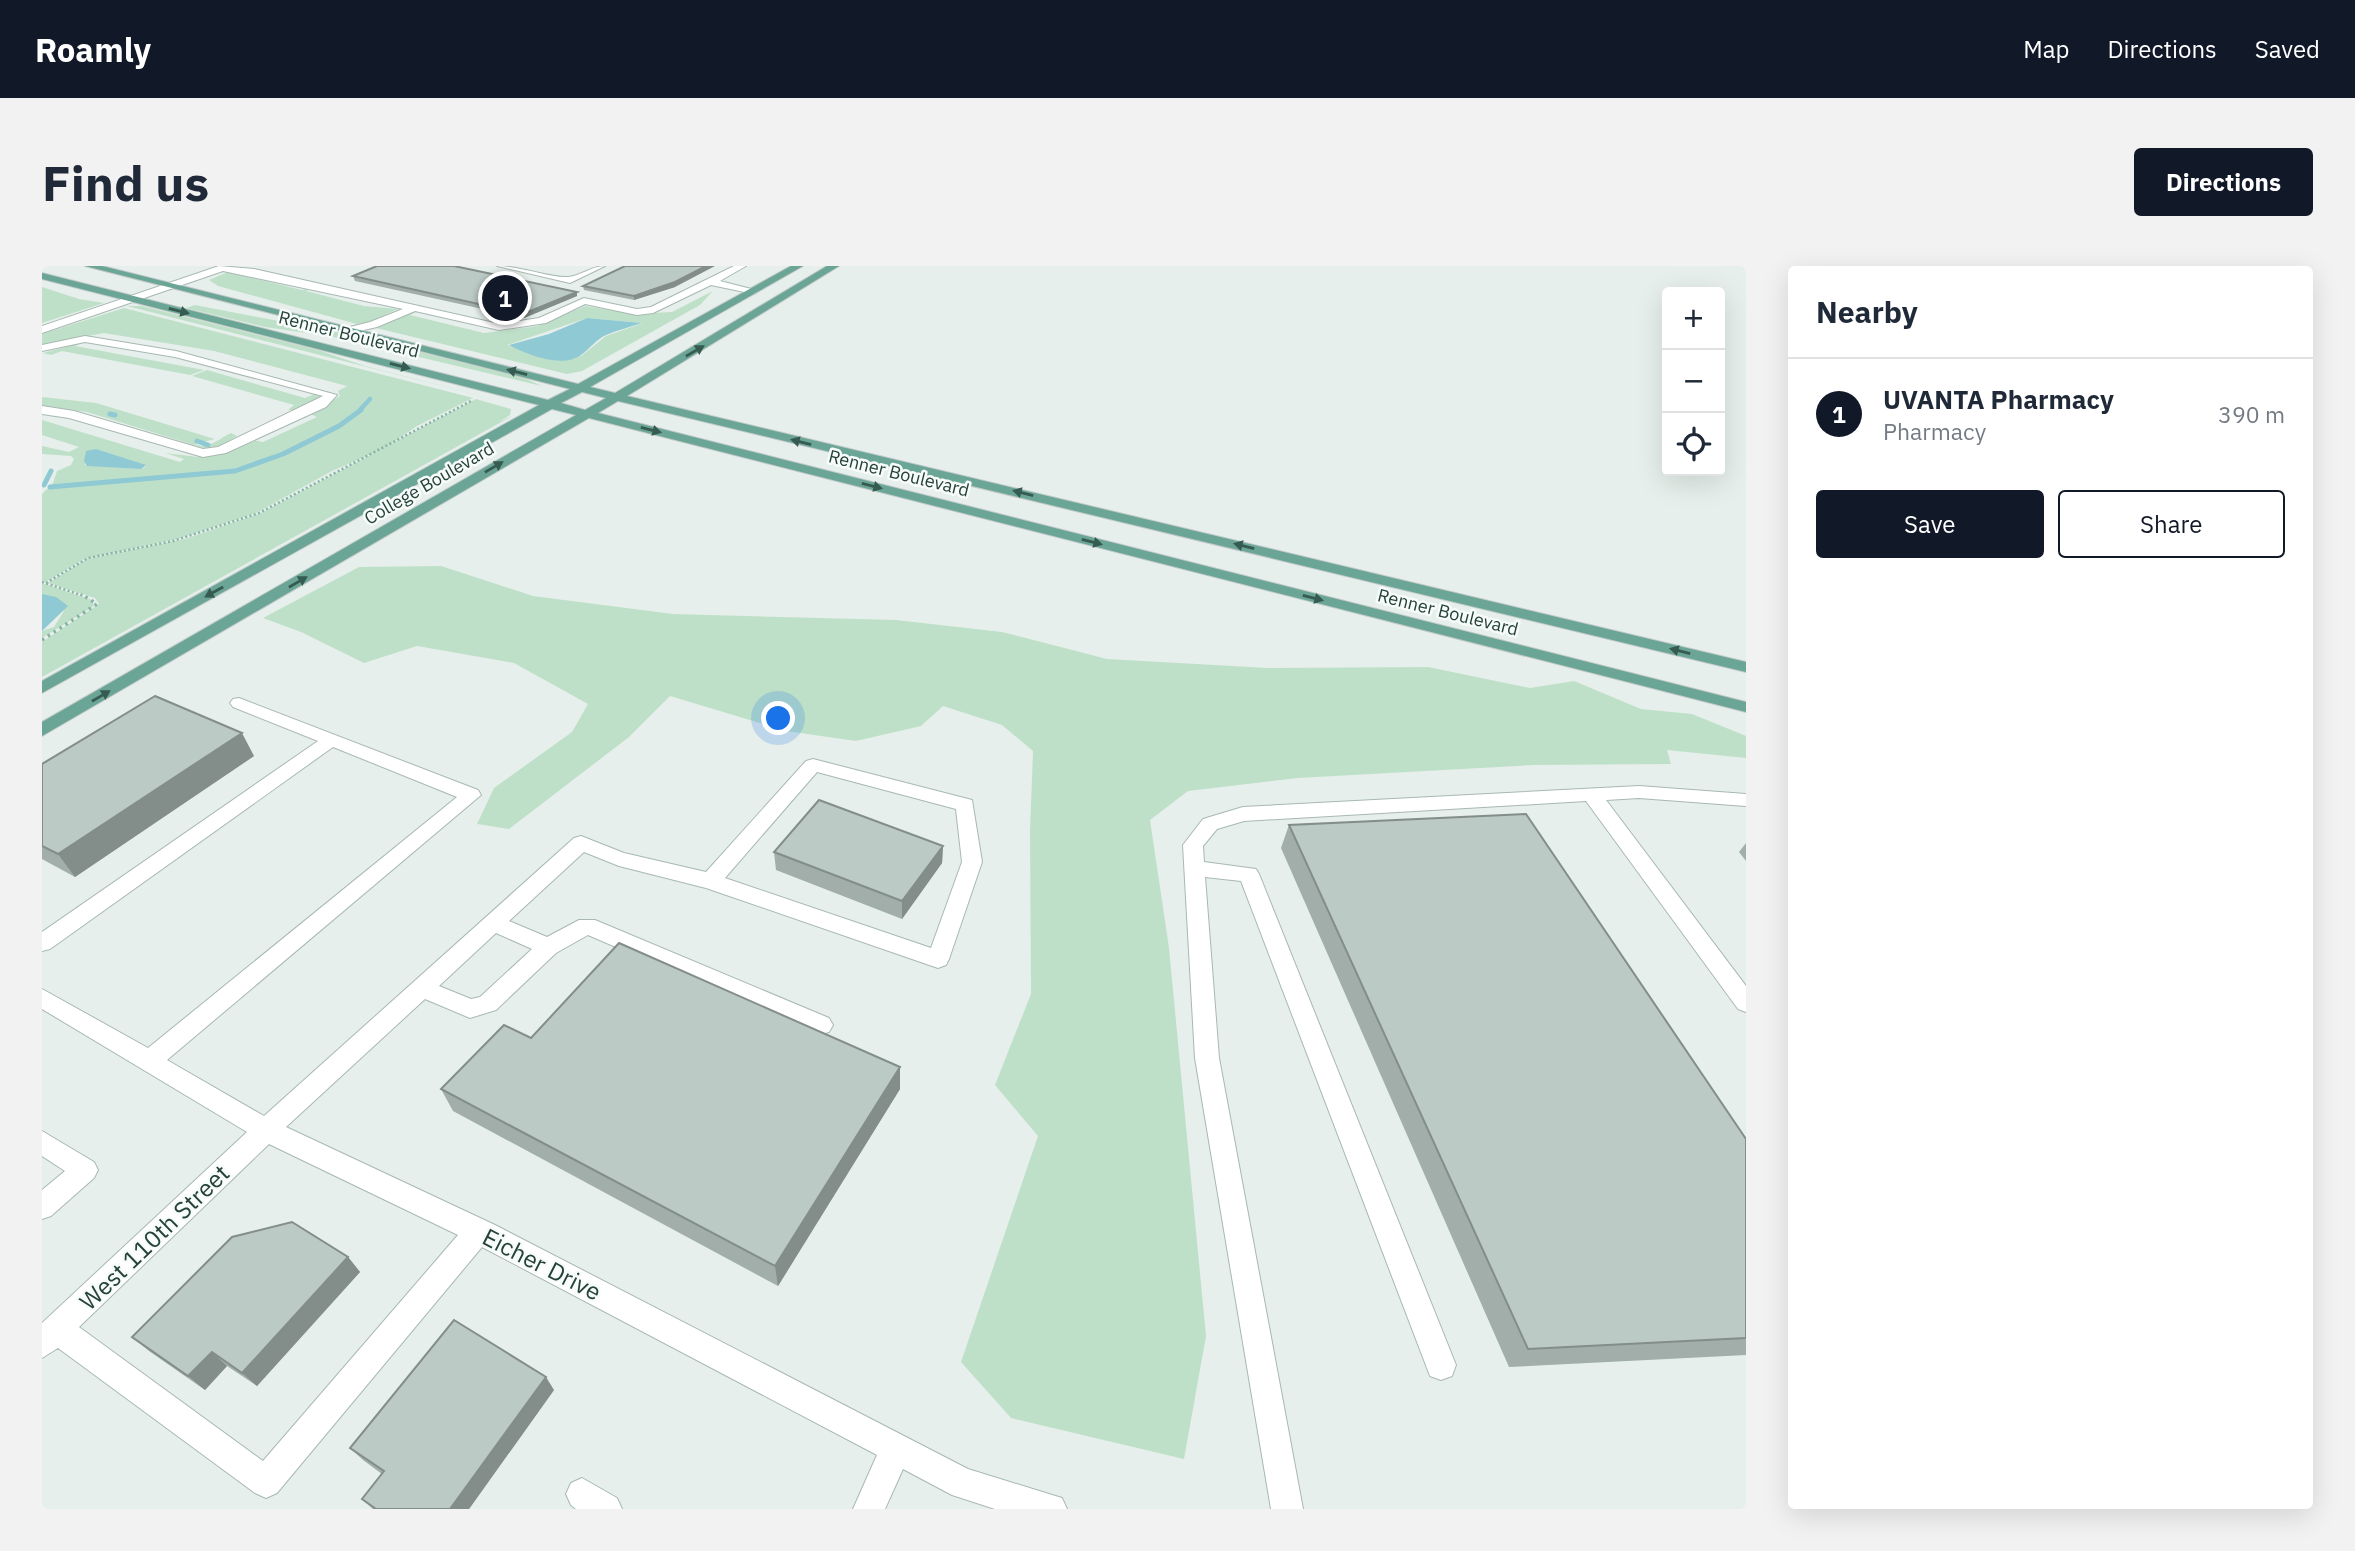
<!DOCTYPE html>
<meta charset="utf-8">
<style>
body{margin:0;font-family:"IBM Plex Sans",sans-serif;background:#f2f2f3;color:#1f2937}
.controls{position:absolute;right:21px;top:21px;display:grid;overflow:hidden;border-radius:7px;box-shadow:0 7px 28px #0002}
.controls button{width:63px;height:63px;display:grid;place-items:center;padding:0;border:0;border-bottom:2px solid #e0e1e3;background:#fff;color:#1f2937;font:35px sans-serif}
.you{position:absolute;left:737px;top:453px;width:24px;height:24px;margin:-18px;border:5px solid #fff;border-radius:50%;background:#1a73e8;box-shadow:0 0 0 10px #1a73e833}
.badge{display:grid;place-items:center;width:46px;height:46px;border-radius:50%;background:#111827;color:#fff;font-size:23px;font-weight:700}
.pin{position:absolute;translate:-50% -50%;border:4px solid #fff;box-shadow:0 2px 7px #0006}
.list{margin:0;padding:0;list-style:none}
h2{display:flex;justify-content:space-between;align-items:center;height:91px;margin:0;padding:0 28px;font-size:30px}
h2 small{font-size:23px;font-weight:400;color:#747a83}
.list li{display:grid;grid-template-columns:46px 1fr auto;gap:21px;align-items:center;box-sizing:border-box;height:112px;padding:0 28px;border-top:2px solid #e0e1e3}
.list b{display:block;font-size:26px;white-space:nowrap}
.list p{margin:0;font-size:23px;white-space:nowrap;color:#747a83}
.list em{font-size:23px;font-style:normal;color:#747a83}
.actions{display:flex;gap:14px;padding:21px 28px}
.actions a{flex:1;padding:16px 0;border:2px solid #111827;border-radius:7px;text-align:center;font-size:24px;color:#111827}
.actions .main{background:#111827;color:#fff}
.icon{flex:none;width:38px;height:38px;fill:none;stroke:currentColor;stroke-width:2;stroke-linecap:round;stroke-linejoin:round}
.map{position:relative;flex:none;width:1704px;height:1243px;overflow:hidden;border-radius:7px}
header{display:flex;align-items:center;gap:42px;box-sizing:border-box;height:98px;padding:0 35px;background:#111827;color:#fff}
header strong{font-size:33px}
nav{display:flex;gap:38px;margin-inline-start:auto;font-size:24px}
.intro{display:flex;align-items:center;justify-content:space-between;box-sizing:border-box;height:168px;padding:0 42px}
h1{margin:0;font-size:49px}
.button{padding:18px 32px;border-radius:7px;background:#111827;color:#fff;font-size:24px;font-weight:700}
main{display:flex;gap:42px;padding:0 42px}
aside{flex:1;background:#fff;border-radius:7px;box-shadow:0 7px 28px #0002}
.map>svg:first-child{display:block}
.green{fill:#bfe0c8;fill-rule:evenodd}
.water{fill:#8ec9d4}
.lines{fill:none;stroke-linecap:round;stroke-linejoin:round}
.stream-far1{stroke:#8ec9d4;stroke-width:4.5}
.stream{stroke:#8ec9d4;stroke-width:5}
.minor-casing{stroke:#a8b8b2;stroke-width:2}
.major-casing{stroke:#c2cac8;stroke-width:2}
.path-far1{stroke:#86b3a5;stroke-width:2.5;stroke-dasharray:2 2.5;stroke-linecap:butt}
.path{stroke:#86b3a5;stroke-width:3.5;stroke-dasharray:2.5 4.5;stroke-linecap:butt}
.minor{fill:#fff;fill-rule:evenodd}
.major{fill:#6aa596;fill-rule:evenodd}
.wall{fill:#a1aea9}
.shaded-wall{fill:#838d89}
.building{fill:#bbcac4;stroke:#838d89;stroke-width:2}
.oneway{fill:#365b51}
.labels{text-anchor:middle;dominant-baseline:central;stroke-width:5;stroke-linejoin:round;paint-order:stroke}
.far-street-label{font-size:18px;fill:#24423a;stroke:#f7fbf9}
.near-street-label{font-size:24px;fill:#24423a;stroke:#f7fbf9}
</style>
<header>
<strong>Roamly</strong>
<nav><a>Map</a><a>Directions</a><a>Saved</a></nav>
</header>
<div class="intro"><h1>Find us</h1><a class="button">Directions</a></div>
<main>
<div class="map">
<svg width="1704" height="1243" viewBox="0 0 1704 1243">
<rect width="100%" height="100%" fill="#e6efeb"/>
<g class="green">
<polygon points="186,6 260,24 269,22 264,25 322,40 356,43 327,56 315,58 176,20 167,14"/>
<polygon points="0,21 37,33 62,37 0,57"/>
<path d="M671,25L658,39L540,105L525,108L334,62L371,45L374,46L368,49L442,67L496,60L543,40L591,48L630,46ZM545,52L601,57L564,70L539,90L523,94H510L465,79Z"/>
<polygon points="153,39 310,69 482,112 500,120 292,71 223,61 144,42"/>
<polygon points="85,40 100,40 276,84 323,100 455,134"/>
<path d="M82,42L431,132L375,160L343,182L290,205L214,247L135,273L42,293L4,316L0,315V228L11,217L15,205L29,199L32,193L29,190L0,188V180L27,186L37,181L0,169V154L138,196L142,193L123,187L156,191L180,187L211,174L221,176L275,151L268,148L298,130L296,125L305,120L172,85L62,67L0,79V68ZM54,183L104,200L99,203L43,199V188Z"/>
<polygon points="39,77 33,80 162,104 148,109 20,85 9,89 1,87"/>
<polygon points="165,104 263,132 273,128 280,132 253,144 246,144 252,139 150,110"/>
<path d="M0,131L54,137L173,173L153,178C166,184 176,173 189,167L195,170L175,181L162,182L45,146L0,140Z"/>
<polygon points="434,133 469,143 468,149 457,156 472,149 0,411 0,376 57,338 53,332 6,317 45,293 143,273 219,247"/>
<polygon points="399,300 491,330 631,348 854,354 960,366 1065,393 1226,402 1386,401 1488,422 1532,415 1599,443 1650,448 1704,470 1704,492 1625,484 1629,498 1491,499 1256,512 1146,525 1108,554 1127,682 1164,1070 1142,1193 969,1152 919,1096 996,870 953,819 989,728 988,565 991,485 960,459 901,440 879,460 814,475 744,465 628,430 587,471 467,563 435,558 452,522 530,466 546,438 472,397 375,380 322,397 259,366 221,352 317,301"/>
<polygon points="0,317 50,334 52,340 0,372 0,365 12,361 22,345 0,328"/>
</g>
<g class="water">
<path d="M545,52L600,57C588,61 576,64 564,69C553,74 548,83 539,89C520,103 484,88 467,79L507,68Z"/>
<polygon points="54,183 104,199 99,203 45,200 42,195 44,185"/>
<polygon points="0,328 14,331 26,340 0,365"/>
</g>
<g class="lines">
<polyline class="stream-far1" points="317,145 328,133"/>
<g class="stream">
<polyline points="68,148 73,149"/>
<polyline points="155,175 166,179"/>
<polyline points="2,219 9,205"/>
<polyline points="8,221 193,205 241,188 297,160 319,144"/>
</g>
<defs>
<g id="minor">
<polygon points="177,0 212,3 457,58 497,52 542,32 595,43 609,41 692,0 704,0 678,15 717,25 712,28 669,19 611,47 595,49 543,38 504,57 457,64 373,45 335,61 308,67 303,64 304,62 328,56 361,43 181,5 0,67 0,60"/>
<path d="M455,0C478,0 508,12 526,11C539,10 549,0 563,0L528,17Z"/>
<polygon points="43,70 134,85 295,129 284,141 184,187 161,191 27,152 0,148 0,140 32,145 161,183 176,181 281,130 133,91 43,76 0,85 0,79"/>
<path d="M197,432L436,524L439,529L125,794L222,850L532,572L539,570L582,587L664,606L764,495L771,493L930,534L940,596L907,693L904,699L896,702L664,622L577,600L542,586L467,655L505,671L537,654H553L787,752L791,759L787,766L779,768L771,766L546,669L514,687L454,744L428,752L383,733L244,861L453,959L926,1203L1020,1232L1025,1243H953L910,1229L861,1203L843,1243H811L835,1189L440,981L235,1227L224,1232L213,1227L16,1082L0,1092V1057L205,866L0,743V723L106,782L415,531L291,481L8,683L0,685V666L276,475L191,441L188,437L191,433ZM775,506L914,543L920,596L889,682L683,612ZM454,667L490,683L438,731L429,733L397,720ZM227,878L416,969L221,1195L37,1061Z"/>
<polygon points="1597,520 1704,528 1704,540 1597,532 1564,534 1704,720 1704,746 1696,743 1544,535 1202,555 1175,563 1161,580 1162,596 1214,603 1217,608 1414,1099 1410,1110 1399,1114 1388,1110 1199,615 1163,611 1177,792 1261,1243 1229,1243 1153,792 1141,579 1161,553 1201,541"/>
<polygon points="0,865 52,896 56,904 52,912 9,950 0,953 0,924 23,905 0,890"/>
<polygon points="540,1212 575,1232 580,1243 534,1243 529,1239 524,1228 529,1217"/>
</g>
<path id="major" d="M43,0H60L536,118L749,0H761L548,121L573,127L785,0H797L585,130L1704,396V406L576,135L556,147L1704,436V446L547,152L0,470V456L534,149L510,143L0,427V415L497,139L0,13V7L506,134L528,123ZM540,126L564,132L543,144L519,137Z"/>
</defs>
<use href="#minor" class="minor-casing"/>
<use href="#major" class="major-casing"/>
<g class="path-far1">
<polyline points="0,316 42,330"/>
<polyline points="4,317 46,292 131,275 217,247 429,135"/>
</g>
<polyline class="path" points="0,374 55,338 39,328"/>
<use href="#minor" class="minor"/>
<use href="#major" class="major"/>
</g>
<g class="wall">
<polygon points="311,10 535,26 535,30 482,52 313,15"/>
<polygon points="541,20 633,21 592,34 542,24"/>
<polygon points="212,490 33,611 0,593 0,498"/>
<polygon points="1247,559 1704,873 1704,1089 1467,1101 1239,582"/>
<polygon points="1704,577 1704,595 1697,586"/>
<polygon points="901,580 900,597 860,653 734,604 732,586"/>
<polygon points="489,772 858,801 858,823 736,1020 411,845 399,823"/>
<polygon points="306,991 318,1006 215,1120 185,1100 163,1124 107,1085 90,1071"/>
<polygon points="512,1124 427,1243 331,1243 320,1233 340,1208 321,1194 308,1182"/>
</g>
<g class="shaded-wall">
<polygon points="664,0 673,0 633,21 592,34 592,30"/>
<polygon points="535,26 535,30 482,52 481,48"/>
<polygon points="200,467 212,490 33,611 16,588"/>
<polygon points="901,580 900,597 860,653 860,635"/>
<polygon points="858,801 858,823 736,1020 733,1000"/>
<polygon points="306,991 318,1006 215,1120 200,1107"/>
<polygon points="170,1086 185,1100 163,1124 146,1110"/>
<polygon points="504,1111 512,1124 427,1243 408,1243"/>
</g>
<g class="building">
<polygon points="335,0 412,0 535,26 481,48 311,10"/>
<polygon points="583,0 664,0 633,16 592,30 541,20"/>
<polygon points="113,430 200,467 16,588 0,580 0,498"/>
<polygon points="777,534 901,580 860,635 732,586"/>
<polygon points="1484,548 1704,873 1704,1072 1486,1083 1247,559"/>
<polygon points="577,677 858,801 733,1000 399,823 462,759 489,772"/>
<polygon points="250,956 306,991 200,1107 170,1086 146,1110 90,1071 190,971"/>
<polygon points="412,1054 504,1111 408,1243 334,1243 320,1233 342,1205 308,1182"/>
</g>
<defs><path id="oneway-solid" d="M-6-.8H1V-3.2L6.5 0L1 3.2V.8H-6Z" transform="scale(1.75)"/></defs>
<g class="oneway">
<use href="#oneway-solid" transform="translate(137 45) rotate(14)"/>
<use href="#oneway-solid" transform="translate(653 85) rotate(-30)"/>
<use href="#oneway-solid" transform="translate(358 100) rotate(14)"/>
<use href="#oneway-solid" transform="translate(475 106) rotate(-166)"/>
<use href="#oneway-solid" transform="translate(609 164) rotate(14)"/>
<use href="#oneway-solid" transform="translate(759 176) rotate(-166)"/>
<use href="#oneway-solid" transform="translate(452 201) rotate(-30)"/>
<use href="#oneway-solid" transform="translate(830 220) rotate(14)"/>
<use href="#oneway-solid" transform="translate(981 227) rotate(-166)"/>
<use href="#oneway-solid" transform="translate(1050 276) rotate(14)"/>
<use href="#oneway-solid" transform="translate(1202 280) rotate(-166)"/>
<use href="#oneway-solid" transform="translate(256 316) rotate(-30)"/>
<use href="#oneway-solid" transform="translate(172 326) rotate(151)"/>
<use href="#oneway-solid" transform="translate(1271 332) rotate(14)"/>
<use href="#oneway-solid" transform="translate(1638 385) rotate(-166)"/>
<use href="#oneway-solid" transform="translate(59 430) rotate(-30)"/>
</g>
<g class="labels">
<g class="far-street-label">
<text transform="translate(307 68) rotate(14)">Renner Boulevard</text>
<text transform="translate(857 207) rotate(14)">Renner Boulevard</text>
<text transform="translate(387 217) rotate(-30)">College Boulevard</text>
<text transform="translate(1406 346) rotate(14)">Renner Boulevard</text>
</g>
<g class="near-street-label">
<text transform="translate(112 971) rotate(-44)">West 110th Street</text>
<text transform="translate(500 998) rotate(27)">Eicher Drive</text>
</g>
</g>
</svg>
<div class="controls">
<button>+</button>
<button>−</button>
<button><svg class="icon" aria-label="locate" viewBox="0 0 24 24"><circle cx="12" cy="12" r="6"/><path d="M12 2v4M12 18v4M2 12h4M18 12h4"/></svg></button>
</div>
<div class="you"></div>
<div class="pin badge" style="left:463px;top:32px">1</div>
</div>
<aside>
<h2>Nearby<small></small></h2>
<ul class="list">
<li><span class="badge">1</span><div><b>UVANTA Pharmacy</b><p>Pharmacy</p></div><em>390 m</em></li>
</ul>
<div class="actions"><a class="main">Save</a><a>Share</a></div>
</aside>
</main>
